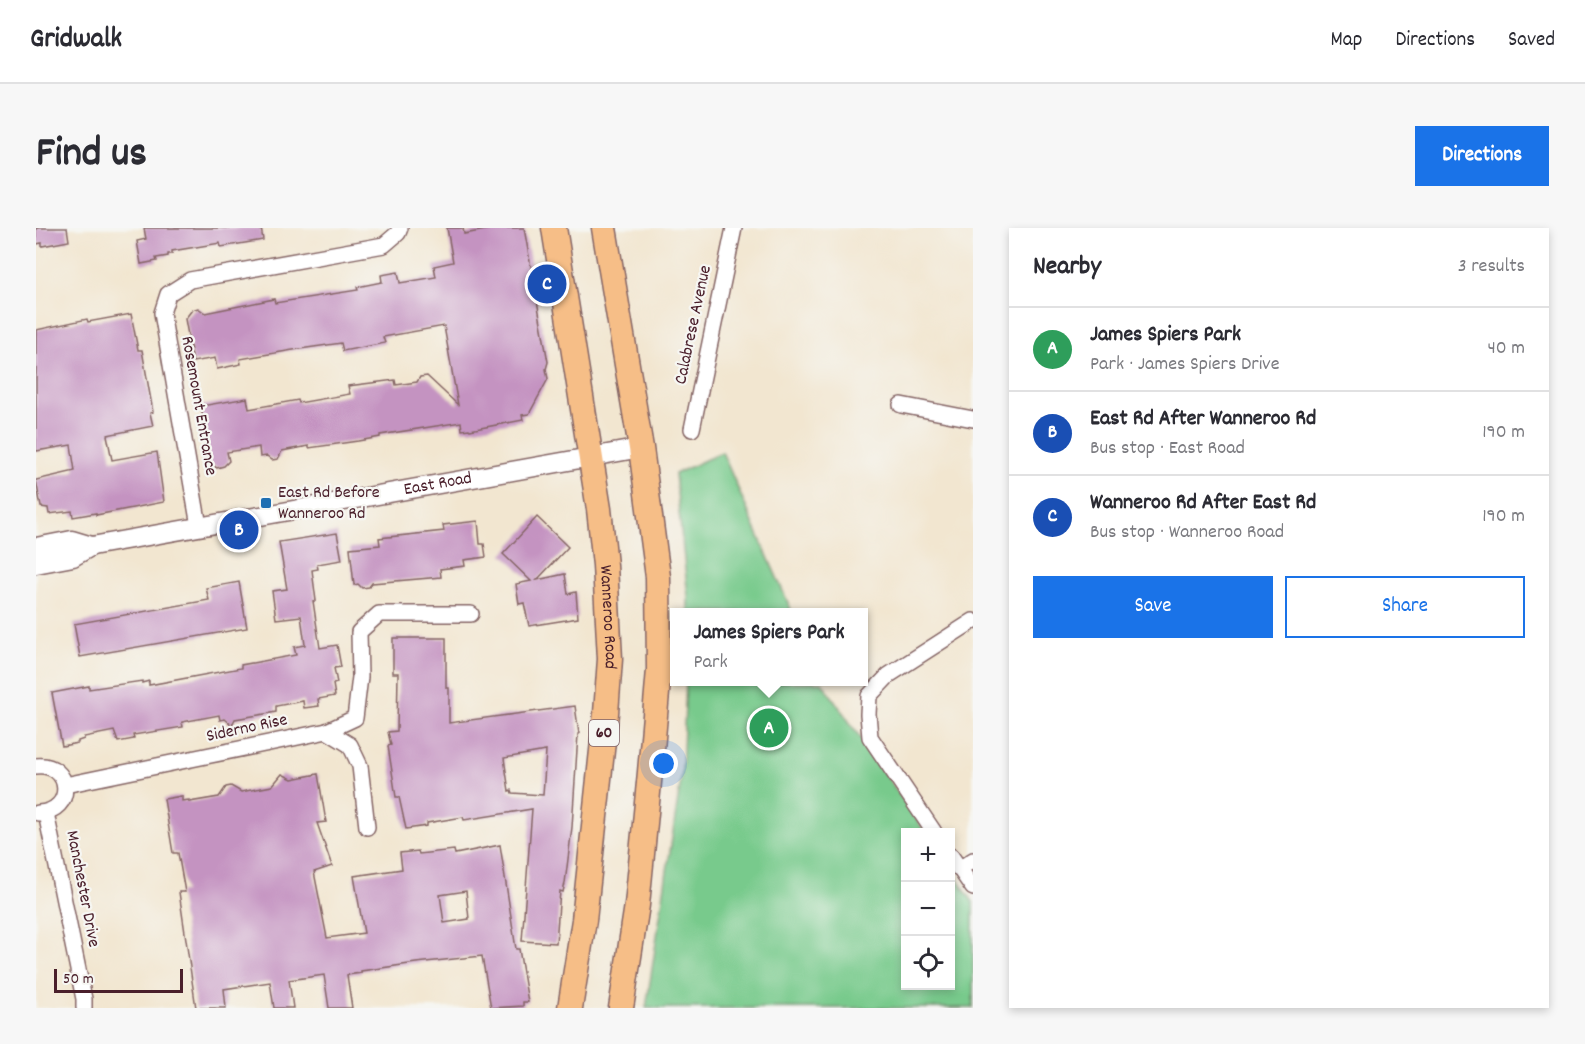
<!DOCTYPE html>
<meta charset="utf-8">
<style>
body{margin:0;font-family:Dekko,sans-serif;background:#f7f7f7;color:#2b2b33}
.controls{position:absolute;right:18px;bottom:18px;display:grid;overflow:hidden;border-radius:0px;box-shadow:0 3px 9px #0003}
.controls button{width:54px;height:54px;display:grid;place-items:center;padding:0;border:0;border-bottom:2px solid #e1e1e2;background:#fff;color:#2b2b33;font:30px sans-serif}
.scale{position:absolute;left:18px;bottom:15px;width:129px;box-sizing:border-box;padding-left:6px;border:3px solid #4a1f2b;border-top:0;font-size:16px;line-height:21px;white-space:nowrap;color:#4a1f2b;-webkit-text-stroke:4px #f6f6f2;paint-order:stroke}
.you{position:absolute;left:628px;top:536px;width:21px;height:21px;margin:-15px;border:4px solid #fff;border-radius:50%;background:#1a73e8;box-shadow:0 0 0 9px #1a73e833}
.badge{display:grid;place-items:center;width:39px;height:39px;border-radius:50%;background:#1a73e8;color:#fff;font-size:20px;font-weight:700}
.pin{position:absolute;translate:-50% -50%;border:3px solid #fff;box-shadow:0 2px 6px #0006}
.popup{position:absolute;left:634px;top:380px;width:198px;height:78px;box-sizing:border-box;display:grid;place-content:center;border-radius:0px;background:#fff;filter:drop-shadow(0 2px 4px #0005);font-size:20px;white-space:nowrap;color:#7c7c81}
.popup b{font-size:22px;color:#2b2b33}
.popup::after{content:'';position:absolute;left:50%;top:100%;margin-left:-12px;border:12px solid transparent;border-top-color:#fff}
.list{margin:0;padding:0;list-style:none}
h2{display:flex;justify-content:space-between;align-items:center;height:78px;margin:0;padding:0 24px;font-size:26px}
h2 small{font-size:20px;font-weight:400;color:#7c7c81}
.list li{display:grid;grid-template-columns:39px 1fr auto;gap:18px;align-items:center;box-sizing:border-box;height:84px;padding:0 24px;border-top:2px solid #e1e1e2}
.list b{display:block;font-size:22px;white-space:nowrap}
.list p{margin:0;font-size:20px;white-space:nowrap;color:#7c7c81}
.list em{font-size:20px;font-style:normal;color:#7c7c81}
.actions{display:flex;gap:12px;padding:18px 24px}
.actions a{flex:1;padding:14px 0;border:2px solid #1a73e8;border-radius:0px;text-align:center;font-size:21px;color:#1a73e8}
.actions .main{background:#1a73e8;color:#fff}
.icon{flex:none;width:33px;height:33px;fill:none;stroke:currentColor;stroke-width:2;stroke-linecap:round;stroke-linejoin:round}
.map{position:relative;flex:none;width:937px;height:780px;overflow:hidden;border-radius:0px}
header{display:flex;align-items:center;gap:36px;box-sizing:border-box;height:84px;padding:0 30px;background:#fff;border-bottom:2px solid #e1e1e2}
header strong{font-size:28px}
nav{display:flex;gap:33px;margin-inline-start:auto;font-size:21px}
.intro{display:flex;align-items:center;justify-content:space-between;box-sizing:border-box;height:144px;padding:0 36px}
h1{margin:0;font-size:42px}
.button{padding:15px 27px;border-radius:0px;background:#1a73e8;color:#fff;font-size:21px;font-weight:700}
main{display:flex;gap:36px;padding:0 36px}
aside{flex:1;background:#fff;border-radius:0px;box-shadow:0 3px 9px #0003}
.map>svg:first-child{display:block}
.green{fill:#78ca8c;stroke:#61745c;stroke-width:1.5}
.building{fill:#c493c1;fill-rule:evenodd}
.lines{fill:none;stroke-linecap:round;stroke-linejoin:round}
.minor-casing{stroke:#856565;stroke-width:18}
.tertiary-casing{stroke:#856565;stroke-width:21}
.trunk-casing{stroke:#856565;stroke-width:27}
.minor{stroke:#fff;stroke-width:15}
.tertiary{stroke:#fff;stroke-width:18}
.trunk{stroke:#f6be87;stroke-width:24}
.poi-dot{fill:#1f6fb2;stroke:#f6f6f2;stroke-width:2}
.labels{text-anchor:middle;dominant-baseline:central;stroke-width:4.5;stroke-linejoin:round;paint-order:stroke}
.shield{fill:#f6f6f2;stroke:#7e6067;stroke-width:1.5}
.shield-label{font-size:16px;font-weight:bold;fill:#4a1f2b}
.street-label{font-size:18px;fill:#4a1f2b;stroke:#f6f6f2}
.poi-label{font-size:18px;fill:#4a1f2b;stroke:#f6f6f2;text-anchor:start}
</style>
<header>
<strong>Gridwalk</strong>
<nav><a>Map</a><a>Directions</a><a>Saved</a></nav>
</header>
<div class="intro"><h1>Find us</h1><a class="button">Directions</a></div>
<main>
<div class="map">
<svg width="937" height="780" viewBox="0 0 937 780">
<rect width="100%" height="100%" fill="#f6f6f2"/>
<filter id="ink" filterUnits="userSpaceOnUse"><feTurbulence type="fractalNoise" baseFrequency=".0167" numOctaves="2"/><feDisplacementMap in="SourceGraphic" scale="12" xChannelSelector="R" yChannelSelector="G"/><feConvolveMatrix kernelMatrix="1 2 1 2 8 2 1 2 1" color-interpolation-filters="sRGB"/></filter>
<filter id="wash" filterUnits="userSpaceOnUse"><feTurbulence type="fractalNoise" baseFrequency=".008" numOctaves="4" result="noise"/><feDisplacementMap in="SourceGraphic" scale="24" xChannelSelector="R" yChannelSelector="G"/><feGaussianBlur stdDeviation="1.35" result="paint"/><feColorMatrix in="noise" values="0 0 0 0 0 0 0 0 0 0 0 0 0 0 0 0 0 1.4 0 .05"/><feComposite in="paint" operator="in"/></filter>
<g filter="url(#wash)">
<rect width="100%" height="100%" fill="#f2e6d0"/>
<g class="green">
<polygon points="686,224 756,384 652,384 652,369 639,246"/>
<polygon points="650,454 786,454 889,604 870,604 870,758 915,758 915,641 937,674 937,780 610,780 646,545"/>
</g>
<g id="blocks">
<g class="building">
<polygon points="0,0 31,0 33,13 6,18 6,15 0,16"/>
<polygon points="108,0 225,0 227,12 185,19 184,15 136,23 136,26 132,26 132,28 120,30 121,33 105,36 101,13 110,11"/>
<polygon points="411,0 427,0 428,6 460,0 488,0 512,134 510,141 512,151 493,186 486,187 487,192 434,202 433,201 426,202 425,194 344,207 344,209 322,213 273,220 273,218 246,223 242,231 236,232 231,228 224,229 223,219 191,224 193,233 188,238 181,240 174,236 165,178 211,170 213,181 262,172 263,175 314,166 312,158 359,152 360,157 381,154 384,149 391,148 422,177 408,98 347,109 349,115 307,123 305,115 257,122 204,131 205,136 181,141 179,130 157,134 149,91 156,82 162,80 169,85 238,71 239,75 322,62 321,59 346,54 345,47 362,44 364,55 400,49 398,38 417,34"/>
<polygon points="95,86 102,122 106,122 117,184 114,185 117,198 71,207 76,232 121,224 128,274 60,287 60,285 37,289 36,283 13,286 12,280 5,279 0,252 39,243 35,217 0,223 0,102 51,91 52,94"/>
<polygon points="501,289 532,319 501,352 529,346 532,366 540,364 542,390 493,398 488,375 483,376 480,356 495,353 467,326"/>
<polygon points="442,293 444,316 448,316 450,329 428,332 429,338 404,341 405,349 336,355 333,359 326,360 322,356 318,357 314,320 344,317 343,310 408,303 407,297"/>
<polygon points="301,305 306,332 281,336 282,341 276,342 280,373 277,373 284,420 301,417 305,439 298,440 301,455 297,456 299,468 282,471 283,478 268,480 267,473 240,478 240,484 199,491 196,497 189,491 184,492 183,487 146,494 147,499 97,507 98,511 82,514 78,503 48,509 48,511 42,513 42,515 26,518 16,465 53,458 53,461 106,453 106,455 113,453 113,457 205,440 205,437 260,427 258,419 269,417 265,388 240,391 236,363 251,361 243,314"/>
<polygon points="203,354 211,400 44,429 38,396 173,372 170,360"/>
<path d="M357,410H410V460H413V495L539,478L543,506H542L536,599L529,655L527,664L524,663L520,715L486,713L496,581L428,592L427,589L391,595V598L370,601L363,569H360L352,518L355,517L352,504L361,503L362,445H357ZM510,523L507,567L476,565L475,562L473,563L468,530Z"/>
<path d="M246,546L256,551L282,546L290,594L281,595L296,638L278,644L291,710L328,705L318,648L366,641L364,625L382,623L383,626L418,622L419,626L464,617L480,721H483L492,774H487V778L455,780L446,728L380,735L325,743V745L311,747L316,780H293L288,747L253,752L257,780H238L234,754L188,761L190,780H160L143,664H149L142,625H137L128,571L146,568V573L153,572V574L183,569L190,559L195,558L205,564L236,558ZM430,663L433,691L408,695L404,667Z"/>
</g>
</g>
</g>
<g filter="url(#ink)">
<use href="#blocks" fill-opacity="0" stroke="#856565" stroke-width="1.5"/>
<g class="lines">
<defs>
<g id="minor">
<polyline points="865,177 937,191"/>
<polyline points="656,201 698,0"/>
<polyline points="163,298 126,85 132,66 154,52 348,17 362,5 364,0"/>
<polyline points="291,503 319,490 324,449 323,404 343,386 435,386"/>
<path d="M0,538C36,534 40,584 2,585"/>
<polyline points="29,557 291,503 314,517 324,538 331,599"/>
<polyline points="10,585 48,771 48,780"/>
<polyline points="898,604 834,509 832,486 833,468 853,447 937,393"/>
<polyline points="915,628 937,660"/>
<polyline points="923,641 937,632"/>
</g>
<g id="tertiary">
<polyline points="0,319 36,312 56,318"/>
<path id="s1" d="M0,336L37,329L56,318L605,220"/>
</g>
<g id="trunk">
<path id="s2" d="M518,0L563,281L569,337L574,431L570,485L548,692L534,780"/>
<polyline points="568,0 605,220 622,349 623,442 614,544 601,677 585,780"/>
</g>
</defs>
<use href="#minor" class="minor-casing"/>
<use href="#tertiary" class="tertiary-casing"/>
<use href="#trunk" class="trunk-casing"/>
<use href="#minor" class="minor"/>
<use href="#tertiary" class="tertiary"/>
<use href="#trunk" class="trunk"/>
</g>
</g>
<rect class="poi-dot" x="224" y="269" width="12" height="12" rx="3"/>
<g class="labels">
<rect class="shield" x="553" y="492" width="30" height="26" rx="4.5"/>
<g class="shield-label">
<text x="568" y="505">60</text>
</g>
<g class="street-label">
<text transform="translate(658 97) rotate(-78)">Calabrese Avenue</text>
<text transform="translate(162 178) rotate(80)">Rosemount Entrance</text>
<text stroke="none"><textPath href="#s1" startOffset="411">East Road</textPath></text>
<text stroke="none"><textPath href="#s2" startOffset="393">Wanneroo Road</textPath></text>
<text transform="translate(211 501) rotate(-12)">Siderno Rise</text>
<text transform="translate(46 661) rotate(79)">Manchester Drive</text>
</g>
<g class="poi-label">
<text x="242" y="265">East Rd Before<tspan x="242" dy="21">Wanneroo Rd</tspan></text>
</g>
</g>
</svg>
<div class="controls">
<button>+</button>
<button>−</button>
<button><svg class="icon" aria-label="locate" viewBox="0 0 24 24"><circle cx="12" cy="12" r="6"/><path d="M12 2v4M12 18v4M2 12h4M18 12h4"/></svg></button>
</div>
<div class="scale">50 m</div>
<div class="you"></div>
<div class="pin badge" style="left:733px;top:500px;background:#2e9e5b">A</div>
<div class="popup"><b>James Spiers Park</b>Park</div>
<div class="pin badge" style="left:203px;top:302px;background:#1a4fb4">B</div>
<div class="pin badge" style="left:511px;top:56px;background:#1a4fb4">C</div>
</div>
<aside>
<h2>Nearby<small>3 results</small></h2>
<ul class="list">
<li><span class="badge" style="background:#2e9e5b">A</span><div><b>James Spiers Park</b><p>Park · James Spiers Drive</p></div><em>40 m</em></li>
<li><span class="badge" style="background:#1a4fb4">B</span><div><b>East Rd After Wanneroo Rd</b><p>Bus stop · East Road</p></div><em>190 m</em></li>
<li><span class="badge" style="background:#1a4fb4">C</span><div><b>Wanneroo Rd After East Rd</b><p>Bus stop · Wanneroo Road</p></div><em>190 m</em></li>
</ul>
<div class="actions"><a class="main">Save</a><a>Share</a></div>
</aside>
</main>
